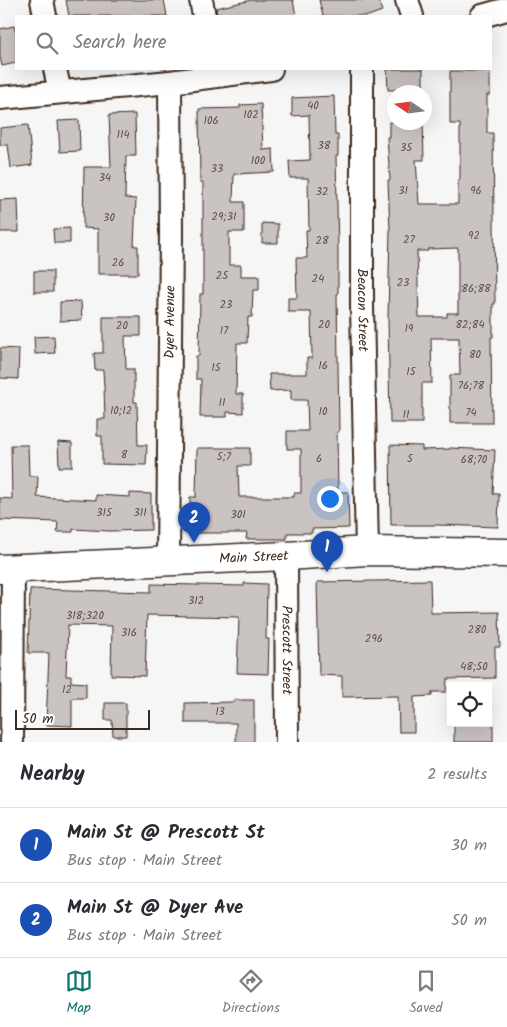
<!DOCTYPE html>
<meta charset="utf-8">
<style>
body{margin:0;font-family:Kalam,sans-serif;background:#f7f7f7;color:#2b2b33}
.controls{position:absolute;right:15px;bottom:15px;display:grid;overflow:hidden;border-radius:0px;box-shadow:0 5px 20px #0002}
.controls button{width:45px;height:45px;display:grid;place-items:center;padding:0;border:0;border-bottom:1px solid #e1e1e2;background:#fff;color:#2b2b33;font:25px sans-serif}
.compass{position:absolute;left:387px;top:85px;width:45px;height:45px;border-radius:50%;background:#fff;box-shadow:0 5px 20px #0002;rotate:283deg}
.scale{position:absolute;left:15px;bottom:12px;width:135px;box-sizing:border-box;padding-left:5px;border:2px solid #3b2a1e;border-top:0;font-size:14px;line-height:18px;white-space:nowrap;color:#3b2a1e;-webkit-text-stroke:4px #fff;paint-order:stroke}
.you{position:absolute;left:329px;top:498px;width:18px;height:18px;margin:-12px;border:4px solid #fff;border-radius:50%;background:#1a73e8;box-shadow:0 0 0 8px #1a73e833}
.badge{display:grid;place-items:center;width:32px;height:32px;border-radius:50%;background:#0f766e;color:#fff;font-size:16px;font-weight:700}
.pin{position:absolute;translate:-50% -41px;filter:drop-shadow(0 1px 2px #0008)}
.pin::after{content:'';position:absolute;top:26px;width:18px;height:15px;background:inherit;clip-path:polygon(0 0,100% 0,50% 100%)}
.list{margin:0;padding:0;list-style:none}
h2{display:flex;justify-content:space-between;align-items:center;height:65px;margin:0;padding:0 20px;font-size:21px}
h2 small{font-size:16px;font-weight:400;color:#7c7c81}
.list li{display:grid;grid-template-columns:32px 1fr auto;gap:15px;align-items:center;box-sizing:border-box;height:75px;padding:0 20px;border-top:1px solid #e1e1e2}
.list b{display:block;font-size:19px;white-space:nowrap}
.list p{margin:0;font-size:16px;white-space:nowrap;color:#7c7c81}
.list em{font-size:16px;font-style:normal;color:#7c7c81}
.icon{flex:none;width:28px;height:28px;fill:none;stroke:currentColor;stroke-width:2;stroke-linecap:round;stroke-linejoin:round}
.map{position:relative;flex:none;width:507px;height:742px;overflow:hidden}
.search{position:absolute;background:#fff;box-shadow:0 5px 20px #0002;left:15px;right:15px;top:15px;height:55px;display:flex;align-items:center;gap:12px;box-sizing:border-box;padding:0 18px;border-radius:0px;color:#7c7c81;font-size:19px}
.sheet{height:215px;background:#fff}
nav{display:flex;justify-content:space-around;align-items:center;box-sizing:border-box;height:70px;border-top:1px solid #e1e1e2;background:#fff;font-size:14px;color:#7c7c81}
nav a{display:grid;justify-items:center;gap:2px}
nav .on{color:#0f766e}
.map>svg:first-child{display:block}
.building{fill:#c9c3c1;stroke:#3b2a1e;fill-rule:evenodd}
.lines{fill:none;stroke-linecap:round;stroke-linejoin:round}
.minor-casing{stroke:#3b2a1e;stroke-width:26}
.major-casing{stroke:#3b2a1e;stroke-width:31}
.minor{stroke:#fff;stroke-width:22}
.major{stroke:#fff;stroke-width:28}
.labels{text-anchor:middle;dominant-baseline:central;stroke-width:4.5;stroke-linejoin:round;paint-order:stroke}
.number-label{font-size:11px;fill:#5e5047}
.street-label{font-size:14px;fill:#3b2a1e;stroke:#fff}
</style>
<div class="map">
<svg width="507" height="742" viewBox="0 0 507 742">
<rect width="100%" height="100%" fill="#f7f6f6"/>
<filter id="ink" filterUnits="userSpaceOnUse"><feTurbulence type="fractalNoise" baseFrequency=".02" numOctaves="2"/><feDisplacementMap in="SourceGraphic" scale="10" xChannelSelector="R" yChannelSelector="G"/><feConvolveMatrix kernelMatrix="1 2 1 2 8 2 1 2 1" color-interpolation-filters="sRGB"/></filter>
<g filter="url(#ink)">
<g class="building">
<polygon points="66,0 164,0 167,16 69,16"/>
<polygon points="252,0 293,0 296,16 217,16 216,8"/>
<polygon points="319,0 378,0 382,11 368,16 323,16"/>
<polygon points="14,26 16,34 16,63 2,66 0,57 0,29"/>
<polygon points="387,69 423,69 423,89 388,90"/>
<path d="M450,71H490V95H487V133H493L495,304H493V337H491L492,423H450V375H460L459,338H431L432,383H422V423H390L388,318L390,230L388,180H390L387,137H389V122H423L424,160H416L419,204H458V180H460V124H450ZM458,248V313H447V317H419L417,251H428V249Z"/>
<polygon points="334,96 335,135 338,135 338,156 336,156 338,251 338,294 337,294 339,432 337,432 338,492 348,492 349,528 312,529 312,533 287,533 287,539 246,539 247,533 190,533 190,497 196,497 197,448 250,448 250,466 238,466 239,497 294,497 294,493 301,493 301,449 287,449 287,431 308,431 307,400 291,400 291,390 270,391 269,374 307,374 307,358 312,358 311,312 288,312 288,298 297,298 296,258 307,258 306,230 309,230 308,178 290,178 289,161 310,160 309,115 292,116 292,98"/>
<polygon points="261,104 263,150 273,149 274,172 234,174 233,202 244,202 244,232 229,232 229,265 241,265 241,276 259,276 259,290 253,290 252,317 248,317 247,343 237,343 236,394 243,394 243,413 227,412 227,417 200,417 201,379 196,379 196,356 199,356 200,294 203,294 203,182 200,182 199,109 240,108 240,105"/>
<polygon points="135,114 136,156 126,156 125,198 136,199 134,246 138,246 138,274 98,274 98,229 83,228 84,167 111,167 109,115"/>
<polygon points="79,120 80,151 60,152 58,121"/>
<polygon points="28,125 32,165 11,168 8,145 0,145 0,128"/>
<polygon points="18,199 19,232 0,232 0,200"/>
<polygon points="262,223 278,224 278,243 262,243"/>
<polygon points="70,228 70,243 54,243 53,229"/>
<rect x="34" y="271" width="19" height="21"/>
<polygon points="81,301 82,320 60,321 60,302"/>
<polygon points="103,317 141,317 141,336 125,336 126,369 134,369 134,402 137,402 138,445 147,445 146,465 102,464 102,436 97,436 97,419 105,419 104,387 103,370 95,370 94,353 103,353"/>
<polygon points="54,336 55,353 35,354 34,337"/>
<polygon points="0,348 19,349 18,379 0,378"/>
<polygon points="58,442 72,443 72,467 59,467"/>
<polygon points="11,445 28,445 29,476 38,476 37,497 96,500 96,495 130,497 130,493 151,494 151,530 110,531 73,529 73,532 57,532 58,522 0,520 0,498 12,499"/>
<polygon points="390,445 422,446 422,450 450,449 450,448 495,450 493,494 499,494 498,527 437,525 391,525"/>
<polygon points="430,580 431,613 499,612 500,647 495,647 495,678 447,679 446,692 432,692 432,696 414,697 414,732 399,732 398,696 342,697 342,676 319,675 317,582"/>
<polygon points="244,583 267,584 266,639 269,639 268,674 237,673 239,617 147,615 145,676 111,675 112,626 68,625 66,676 71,676 71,682 86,683 86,698 72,698 72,726 46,725 49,653 28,653 30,589 151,592 151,584 244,586"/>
<polygon points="234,700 254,700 254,742 236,742 236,723 185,723 185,703 234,702"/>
<polygon points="105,703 126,703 126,736 113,736 112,720 105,720"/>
<rect x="454" y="723" width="39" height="19"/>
</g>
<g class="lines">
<defs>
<g id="minor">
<polyline points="42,0 45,16"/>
<polyline points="201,0 204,16"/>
<polyline points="407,0 412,16"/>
<polyline points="482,16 507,9"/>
<polyline points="55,69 60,92"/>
<path id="s1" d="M362,69V307L367,551"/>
<polyline points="0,98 170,82 271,69"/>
<path id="s2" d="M286,556L287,742"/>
<path id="s3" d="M168,562L171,233L170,82"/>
<polyline points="12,742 13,568"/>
</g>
<g id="major">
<path id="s4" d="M0,569L286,556L367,551L507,553"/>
</g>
</defs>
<use href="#minor" class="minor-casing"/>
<use href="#major" class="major-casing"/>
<use href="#minor" class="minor"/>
<use href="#major" class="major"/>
</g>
</g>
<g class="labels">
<g class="number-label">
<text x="313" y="106">40</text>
<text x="251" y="115">102</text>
<text x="211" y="121">106</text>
<text x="123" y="135">114</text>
<text x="324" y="146">38</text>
<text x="406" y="148">35</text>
<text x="258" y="161">100</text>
<text x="217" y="169">33</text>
<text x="105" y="178">34</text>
<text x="403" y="191">31</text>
<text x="476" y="191">96</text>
<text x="322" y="192">32</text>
<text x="224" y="217">29;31</text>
<text x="109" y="218">30</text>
<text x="474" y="236">92</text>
<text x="409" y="240">27</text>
<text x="322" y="241">28</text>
<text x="118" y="263">26</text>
<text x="222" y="276">25</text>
<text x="318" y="279">24</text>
<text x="403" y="283">23</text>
<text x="476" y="289">86;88</text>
<text x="226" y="305">23</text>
<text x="324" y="325">20</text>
<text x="470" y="325">82;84</text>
<text x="122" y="326">20</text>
<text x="409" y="329">19</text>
<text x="224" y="331">17</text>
<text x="475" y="355">80</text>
<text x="323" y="366">16</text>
<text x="216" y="368">15</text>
<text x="411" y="372">15</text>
<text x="471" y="386">76;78</text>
<text x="222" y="403">11</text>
<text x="121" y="411">10;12</text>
<text x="323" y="412">10</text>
<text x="471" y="413">74</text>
<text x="406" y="415">11</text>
<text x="124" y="455">8</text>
<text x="224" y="457">5;7</text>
<text x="319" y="459">6</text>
<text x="410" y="459">5</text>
<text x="474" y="460">68;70</text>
<text x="104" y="513">315</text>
<text x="140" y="513">311</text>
<text x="238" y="515">301</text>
<text x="196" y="601">312</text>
<text x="85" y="616">318;320</text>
<text x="477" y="630">280</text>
<text x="129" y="633">316</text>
<text x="374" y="639">296</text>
<text x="474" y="667">48;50</text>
<text x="67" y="690">12</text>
<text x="220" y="712">13</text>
</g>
<g class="street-label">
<text stroke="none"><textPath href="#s1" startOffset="241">Beacon Street</textPath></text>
<text stroke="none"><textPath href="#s3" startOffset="240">Dyer Avenue</textPath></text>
<text stroke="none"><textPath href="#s4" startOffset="254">Main Street</textPath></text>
<text stroke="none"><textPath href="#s2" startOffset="94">Prescott Street</textPath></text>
</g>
</g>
</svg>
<div class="controls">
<button><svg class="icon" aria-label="locate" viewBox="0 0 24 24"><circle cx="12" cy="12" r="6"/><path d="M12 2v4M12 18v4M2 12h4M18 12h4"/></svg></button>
</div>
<svg class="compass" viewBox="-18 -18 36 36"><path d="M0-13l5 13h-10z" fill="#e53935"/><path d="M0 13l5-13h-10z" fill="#7c7c81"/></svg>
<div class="scale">50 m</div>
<div class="you"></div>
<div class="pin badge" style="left:327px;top:572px;background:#1a4fb4">1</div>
<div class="pin badge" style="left:194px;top:543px;background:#1a4fb4">2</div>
<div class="search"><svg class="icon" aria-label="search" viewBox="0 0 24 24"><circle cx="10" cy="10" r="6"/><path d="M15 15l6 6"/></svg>Search here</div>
</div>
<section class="sheet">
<h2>Nearby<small>2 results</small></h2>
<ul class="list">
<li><span class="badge" style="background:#1a4fb4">1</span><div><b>Main St @ Prescott St</b><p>Bus stop · Main Street</p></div><em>30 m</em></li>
<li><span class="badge" style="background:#1a4fb4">2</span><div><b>Main St @ Dyer Ave</b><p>Bus stop · Main Street</p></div><em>50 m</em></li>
</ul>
</section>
<nav>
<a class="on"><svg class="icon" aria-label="map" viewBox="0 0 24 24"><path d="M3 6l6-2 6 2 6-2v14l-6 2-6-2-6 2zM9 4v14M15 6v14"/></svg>Map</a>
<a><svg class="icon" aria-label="directions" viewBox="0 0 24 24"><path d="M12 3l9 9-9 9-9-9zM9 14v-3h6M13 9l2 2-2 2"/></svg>Directions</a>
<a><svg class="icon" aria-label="saved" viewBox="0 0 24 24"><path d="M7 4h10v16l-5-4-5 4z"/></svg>Saved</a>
</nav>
